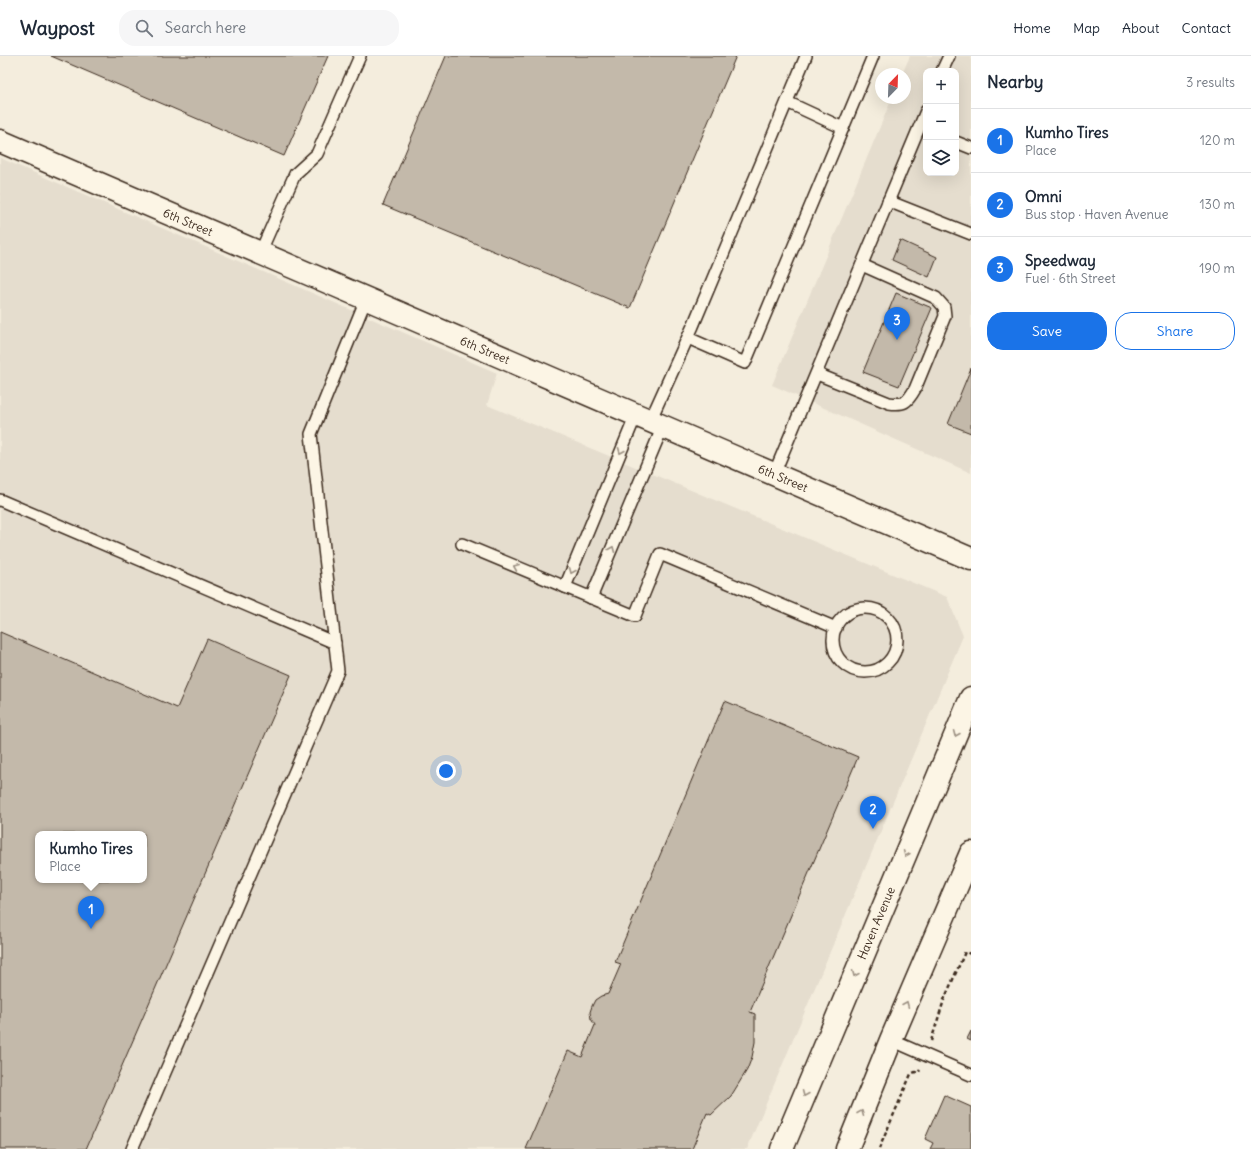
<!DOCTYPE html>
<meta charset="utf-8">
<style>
body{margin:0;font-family:Delius,sans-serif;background:#f6f6f7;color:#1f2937}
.controls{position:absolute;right:12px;top:12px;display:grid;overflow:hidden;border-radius:8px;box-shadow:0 4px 16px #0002}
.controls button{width:36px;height:36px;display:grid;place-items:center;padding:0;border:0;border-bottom:1px solid #e0e1e3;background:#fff;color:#1f2937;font:20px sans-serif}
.compass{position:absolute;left:875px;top:12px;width:36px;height:36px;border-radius:50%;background:#fff;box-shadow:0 4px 16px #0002;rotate:23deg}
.you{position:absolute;left:446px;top:715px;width:14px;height:14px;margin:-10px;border:3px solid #fff;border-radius:50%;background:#1a73e8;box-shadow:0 0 0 6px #1a73e833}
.badge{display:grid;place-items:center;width:26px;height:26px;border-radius:50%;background:#1a73e8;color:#fff;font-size:13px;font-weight:700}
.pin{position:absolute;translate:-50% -33px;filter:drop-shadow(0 1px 2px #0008)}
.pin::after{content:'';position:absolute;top:21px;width:14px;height:12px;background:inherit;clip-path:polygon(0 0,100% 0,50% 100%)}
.popup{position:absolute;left:35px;top:775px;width:112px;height:52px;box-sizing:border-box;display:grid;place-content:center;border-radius:8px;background:#fff;filter:drop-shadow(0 1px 3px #0005);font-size:13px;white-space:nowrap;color:#747a83}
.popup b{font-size:15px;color:#1f2937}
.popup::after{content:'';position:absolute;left:50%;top:100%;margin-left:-8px;border:8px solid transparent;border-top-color:#fff}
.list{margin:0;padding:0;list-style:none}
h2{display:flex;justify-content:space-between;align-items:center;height:52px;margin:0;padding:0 16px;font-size:17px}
h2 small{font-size:13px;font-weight:400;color:#747a83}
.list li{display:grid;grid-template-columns:26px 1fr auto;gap:12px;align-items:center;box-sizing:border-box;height:64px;padding:0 16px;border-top:1px solid #e0e1e3}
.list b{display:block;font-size:15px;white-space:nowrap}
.list p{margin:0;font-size:13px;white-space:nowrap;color:#747a83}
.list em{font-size:13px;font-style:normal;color:#747a83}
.actions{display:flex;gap:8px;padding:12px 16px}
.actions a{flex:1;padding:9px 0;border:1px solid #1a73e8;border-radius:16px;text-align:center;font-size:14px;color:#1a73e8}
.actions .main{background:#1a73e8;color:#fff}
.icon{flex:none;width:22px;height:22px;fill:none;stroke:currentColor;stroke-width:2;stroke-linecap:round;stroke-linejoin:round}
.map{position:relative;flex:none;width:971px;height:1093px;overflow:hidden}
header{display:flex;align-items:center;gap:24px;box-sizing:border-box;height:56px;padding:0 20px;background:#fff;border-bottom:1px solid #e0e1e3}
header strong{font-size:19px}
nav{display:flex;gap:22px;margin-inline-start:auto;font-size:14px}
.search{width:280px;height:36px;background:#f6f6f7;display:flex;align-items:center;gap:10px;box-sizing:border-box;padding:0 14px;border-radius:16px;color:#747a83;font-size:15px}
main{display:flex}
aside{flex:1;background:#fff}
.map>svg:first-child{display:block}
.built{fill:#e5ddce;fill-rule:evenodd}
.building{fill:#c3b9aa;stroke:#3b2a1e;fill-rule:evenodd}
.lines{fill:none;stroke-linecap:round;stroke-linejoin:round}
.service-casing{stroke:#3b2a1e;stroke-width:14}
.secondary-casing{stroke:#3b2a1e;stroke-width:25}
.primary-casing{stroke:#3b2a1e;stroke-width:25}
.path{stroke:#3b2a1e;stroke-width:2.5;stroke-dasharray:4 3;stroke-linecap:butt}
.service{stroke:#fcf5e5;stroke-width:11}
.secondary{stroke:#fcf5e5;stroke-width:22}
.primary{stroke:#fcf5e5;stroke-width:22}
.oneway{stroke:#9c9082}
.labels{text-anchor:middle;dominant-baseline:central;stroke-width:3.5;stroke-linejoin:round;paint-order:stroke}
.street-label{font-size:12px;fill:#3b2a1e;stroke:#fcf5e5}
</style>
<header>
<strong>Waypost</strong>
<div class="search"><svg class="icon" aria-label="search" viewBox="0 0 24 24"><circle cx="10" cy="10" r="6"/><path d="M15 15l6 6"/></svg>Search here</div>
<nav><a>Home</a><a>Map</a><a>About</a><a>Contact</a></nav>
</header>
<main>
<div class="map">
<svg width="971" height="1093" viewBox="0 0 971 1093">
<rect width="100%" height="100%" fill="#f4eddd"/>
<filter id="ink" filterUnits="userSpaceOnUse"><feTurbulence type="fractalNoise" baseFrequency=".025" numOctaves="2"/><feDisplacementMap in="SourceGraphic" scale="8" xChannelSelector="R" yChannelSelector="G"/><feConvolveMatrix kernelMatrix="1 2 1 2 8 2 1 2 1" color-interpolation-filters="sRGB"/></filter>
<g filter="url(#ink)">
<g class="built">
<path d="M910,0H971V417L772,329L892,42H905V18H902ZM926,15H956V117H926Z"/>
<path d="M0,102L497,317L487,349L947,541L963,580L747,1093H0ZM38,778H144V824H38Z"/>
</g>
<g class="building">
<polygon points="51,0 328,0 284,100"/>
<polygon points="446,0 736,0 630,252 383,149"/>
<polygon points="900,184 937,201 929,221 892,204"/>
<polygon points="896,237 932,252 899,330 863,316"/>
<polygon points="971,312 971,377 948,368"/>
<path d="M0,576L177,652L207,583L291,619L86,1093H0ZM38,778H144V824H38Z"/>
<polygon points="725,645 858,701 750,956 755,958 755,986 752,1001 747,1014 731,1040 711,1059 707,1057 692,1093 526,1093 568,995 582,1001 595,969 591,963 590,956 592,950 595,944 601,940 608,938 621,908 615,906"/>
<polygon points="971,975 971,985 967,983"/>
<polygon points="944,1039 971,1051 971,1093 930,1093 933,1087 925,1083"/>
</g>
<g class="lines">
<defs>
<g id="service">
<polyline points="942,15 949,0"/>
<polyline points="787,46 843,72"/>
<polyline points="956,86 971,92"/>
<polyline points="888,145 971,178"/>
<polyline points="260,197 295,118 317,98 360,0"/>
<polyline points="688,282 745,307 873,0"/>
<path d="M817,318L889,347C904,349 907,347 915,333L945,260L944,251L936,242L862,209"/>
<polyline points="650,365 693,270 806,0"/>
<polyline points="774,418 926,55"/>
<polyline points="0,444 335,587"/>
<polyline points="462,488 635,560 660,498 836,572"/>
<polyline points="565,531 636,359"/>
<polyline points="591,542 663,370"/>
<circle cx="865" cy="584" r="32"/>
<polyline points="891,984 971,1019"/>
<polyline points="132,1093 338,615 311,378 366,243"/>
</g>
<polyline id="secondary" points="0,85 971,503"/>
<g id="primary">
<polyline points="782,1093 971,642"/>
<polyline points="847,1093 891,984 971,797"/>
</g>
</defs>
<use href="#service" class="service-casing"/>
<use href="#secondary" class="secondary-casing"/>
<use href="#primary" class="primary-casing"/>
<g class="path">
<polyline points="931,985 944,944 965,896 971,898"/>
<polyline points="879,1093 911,1018 915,1016 918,1017 920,1014"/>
</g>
<use href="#service" class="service"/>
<use href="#secondary" class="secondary"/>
<use href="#primary" class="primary"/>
</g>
<defs><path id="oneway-chevron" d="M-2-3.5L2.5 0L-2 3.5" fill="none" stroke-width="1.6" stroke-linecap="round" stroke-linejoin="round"/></defs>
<g class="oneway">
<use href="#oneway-chevron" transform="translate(621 395) rotate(113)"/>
<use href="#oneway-chevron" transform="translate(612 493) rotate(-67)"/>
<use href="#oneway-chevron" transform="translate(516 511) rotate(-157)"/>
<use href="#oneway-chevron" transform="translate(572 515) rotate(113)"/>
<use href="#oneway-chevron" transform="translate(956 678) rotate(113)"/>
<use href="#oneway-chevron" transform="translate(906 798) rotate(113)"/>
<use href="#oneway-chevron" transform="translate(855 918) rotate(113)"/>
<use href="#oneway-chevron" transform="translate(906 948) rotate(-67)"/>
<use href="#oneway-chevron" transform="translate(805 1038) rotate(113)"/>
<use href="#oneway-chevron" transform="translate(861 1057) rotate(-68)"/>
</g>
</g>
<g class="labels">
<g class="street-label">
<text transform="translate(188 166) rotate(23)">6th Street</text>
<text transform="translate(485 294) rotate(23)">6th Street</text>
<text transform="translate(783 422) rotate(23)">6th Street</text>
<text transform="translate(876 867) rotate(-67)">Haven Avenue</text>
</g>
</g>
</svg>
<div class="controls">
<button>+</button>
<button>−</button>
<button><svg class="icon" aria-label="layers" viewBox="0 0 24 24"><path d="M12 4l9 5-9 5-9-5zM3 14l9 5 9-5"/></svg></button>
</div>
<svg class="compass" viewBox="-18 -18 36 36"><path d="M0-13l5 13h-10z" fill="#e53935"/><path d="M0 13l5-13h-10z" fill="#747a83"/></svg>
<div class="you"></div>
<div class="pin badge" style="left:91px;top:873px">1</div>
<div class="popup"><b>Kumho Tires</b>Place</div>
<div class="pin badge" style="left:873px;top:773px">2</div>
<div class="pin badge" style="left:897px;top:284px">3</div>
</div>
<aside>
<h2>Nearby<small>3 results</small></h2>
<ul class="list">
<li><span class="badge">1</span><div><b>Kumho Tires</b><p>Place</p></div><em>120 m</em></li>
<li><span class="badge">2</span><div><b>Omni</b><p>Bus stop · Haven Avenue</p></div><em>130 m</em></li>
<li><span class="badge">3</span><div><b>Speedway</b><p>Fuel · 6th Street</p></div><em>190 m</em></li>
</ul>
<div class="actions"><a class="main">Save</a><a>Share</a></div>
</aside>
</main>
